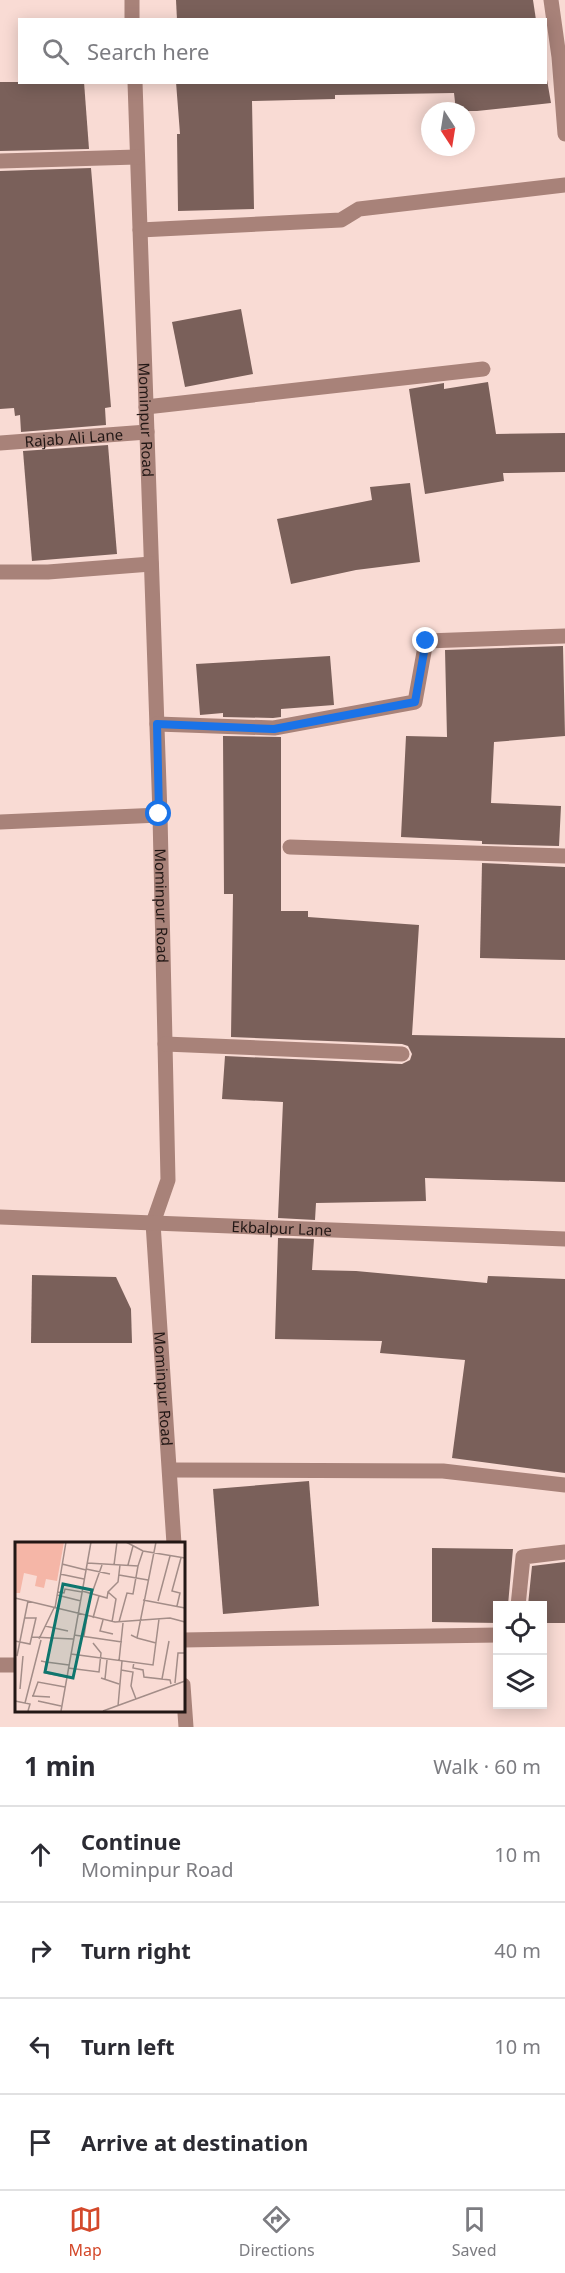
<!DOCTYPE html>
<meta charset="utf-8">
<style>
body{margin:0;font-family:"Noto Sans",sans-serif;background:#f7f7f7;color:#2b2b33}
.controls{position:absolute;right:18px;bottom:18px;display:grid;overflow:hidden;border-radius:0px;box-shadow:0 3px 15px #0003}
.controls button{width:54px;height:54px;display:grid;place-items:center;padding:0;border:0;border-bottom:2px solid #e1e1e2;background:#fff;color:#2b2b33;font:30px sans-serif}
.compass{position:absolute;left:421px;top:102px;width:54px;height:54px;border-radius:50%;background:#fff;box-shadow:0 3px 15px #0003;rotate:168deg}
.stop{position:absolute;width:18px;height:18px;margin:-14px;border:4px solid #1a73e8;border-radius:50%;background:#fff}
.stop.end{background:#1a73e8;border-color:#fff;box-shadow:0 2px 6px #0008}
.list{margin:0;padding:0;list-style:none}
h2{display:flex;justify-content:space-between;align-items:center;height:78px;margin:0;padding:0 24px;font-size:26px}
h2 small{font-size:20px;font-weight:400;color:#7c7c81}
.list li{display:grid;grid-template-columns:39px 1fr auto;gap:18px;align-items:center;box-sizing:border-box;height:96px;padding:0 24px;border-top:2px solid #e1e1e2}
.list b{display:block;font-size:22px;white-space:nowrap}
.list p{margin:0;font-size:20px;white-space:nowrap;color:#7c7c81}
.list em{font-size:20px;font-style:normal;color:#7c7c81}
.icon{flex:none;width:33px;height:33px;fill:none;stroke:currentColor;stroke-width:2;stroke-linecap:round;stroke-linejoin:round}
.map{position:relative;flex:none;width:565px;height:1727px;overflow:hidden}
.search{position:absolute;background:#fff;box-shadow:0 3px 15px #0003;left:18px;right:18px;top:18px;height:66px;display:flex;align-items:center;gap:15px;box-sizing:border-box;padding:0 21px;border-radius:0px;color:#7c7c81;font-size:22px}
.sheet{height:462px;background:#fff}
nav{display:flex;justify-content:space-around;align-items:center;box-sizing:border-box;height:84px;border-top:2px solid #e1e1e2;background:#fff;font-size:16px;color:#7c7c81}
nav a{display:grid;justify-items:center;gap:3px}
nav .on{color:#d4492b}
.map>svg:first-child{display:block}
.building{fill:#7a605a}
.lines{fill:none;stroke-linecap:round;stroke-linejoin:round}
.street{stroke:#a88279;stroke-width:15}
.route{stroke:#1a73e8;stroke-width:8}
.labels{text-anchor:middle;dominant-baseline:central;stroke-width:4.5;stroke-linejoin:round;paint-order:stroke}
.street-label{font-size:15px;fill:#221715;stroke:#fff}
.inset-road{fill:none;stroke:#a38d88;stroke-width:1.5}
.view{fill:#0f766e;fill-opacity:0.15;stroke:#0f766e;stroke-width:3}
.inset-edge{fill:none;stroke:#221715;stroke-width:3}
</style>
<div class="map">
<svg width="565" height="1727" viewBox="0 0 565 1727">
<rect width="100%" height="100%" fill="#f9dbd4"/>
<g class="building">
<polygon points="176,0 533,0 536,20 177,20"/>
<polygon points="546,74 551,103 477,111 456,111 454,93 335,95 335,99 252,101 254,209 178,211 177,134 180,134 176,82 546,82"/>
<polygon points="0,82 84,82 89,149 0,151"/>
<polygon points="91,168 111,407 105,408 106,425 21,432 20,415 15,416 14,408 0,409 0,171"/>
<polygon points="241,309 253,374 185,387 172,322"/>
<polygon points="488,382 496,434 565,433 565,472 503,473 504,481 425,494 409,389 444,383 444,389"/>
<polygon points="108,445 117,554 32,561 23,451"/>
<polygon points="410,483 420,562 356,570 291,584 277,519 372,500 370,487"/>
<polygon points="563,646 565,736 494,742 491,803 561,806 559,846 482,844 482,841 401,837 406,736 447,737 445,650"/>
<polygon points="330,656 334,705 281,709 281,717 273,718 223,717 223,713 200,715 196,664"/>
<polygon points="223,736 281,737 281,911 308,911 308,917 419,925 412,1035 565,1038 565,1182 425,1178 426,1201 316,1203 315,1220 278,1218 283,1102 222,1099 225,1056 402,1064 410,1060 412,1054 408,1046 402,1044 231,1037 233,894 224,894"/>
<polygon points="482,863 565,867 565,960 480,958"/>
<polygon points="278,1238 314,1239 312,1270 356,1271 487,1283 488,1276 565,1279 565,1473 452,1458 465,1360 380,1353 382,1341 275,1339"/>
<polygon points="32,1275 116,1277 131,1309 132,1343 31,1343"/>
<polygon points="309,1481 319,1606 223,1614 213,1489"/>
<polygon points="432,1548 513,1549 508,1605 498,1605 498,1623 432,1622"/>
<polygon points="565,1562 565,1623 543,1623 543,1605 528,1605 532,1566"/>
</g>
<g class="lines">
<g class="street">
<polyline points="132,0 132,20"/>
<polyline points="551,0 559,57 565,134"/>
<path id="s1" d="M135,82L160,815L168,1180L153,1223L174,1544"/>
<polyline points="0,161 137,157"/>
<polyline points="140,230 341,220 359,209 565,185"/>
<polyline points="146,407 483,369"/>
<path id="s2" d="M0,443L147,432"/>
<polyline points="0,572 48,572 151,564"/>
<polyline points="157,724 274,728 415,702 426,641 565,636"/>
<polyline points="0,822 160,815"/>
<polyline points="290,847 565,856"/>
<polyline points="165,1044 402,1054"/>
<path id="s3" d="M0,1217L565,1239"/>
<polyline points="170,1470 443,1471 565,1485"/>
<polyline points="518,1606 523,1557 565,1552"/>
<polyline points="183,1640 498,1635"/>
<polyline points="0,1665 16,1665"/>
<polyline points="183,1685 186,1727"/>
</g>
</g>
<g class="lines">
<polyline class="route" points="159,814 157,724 274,729 415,702 426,641"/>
</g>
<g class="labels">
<g class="street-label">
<text stroke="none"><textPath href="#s1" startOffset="338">Mominpur Road</textPath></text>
<text stroke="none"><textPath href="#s2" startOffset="74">Rajab Ali Lane</textPath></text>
<text stroke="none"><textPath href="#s1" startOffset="824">Mominpur Road</textPath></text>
<text stroke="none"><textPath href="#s3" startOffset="282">Ekbalpur Lane</textPath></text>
<text stroke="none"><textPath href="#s1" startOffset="1310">Mominpur Road</textPath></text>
</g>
</g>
<g transform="translate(15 1542)">
<rect width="170" height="170" fill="#f9dbd4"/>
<path d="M0,0H49L42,39L31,37L29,46L20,44L22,34L9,31L5,51H0Z" fill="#f5b6a7"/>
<path class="inset-road" d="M111,0L128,9L170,16M72,21L123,24L128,9M47,22L71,28M99,23L102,0M113,23L118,4M71,27L95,32M45,32L69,37M104,33L133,38M67,49L92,56L93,50M42,50L49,51L50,47L67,50M77,51L87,23M42,53L66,59M0,56L100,80L155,76L170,80M128,58L170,66M143,59L155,14M162,64L165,51L157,49L166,16M40,66L51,0M78,76L84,54M88,78L85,89L98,92M97,80L101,57L93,50L103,40L105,23M104,80L112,51L118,52L123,24M30,84L53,89M59,93L107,100M116,93L122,96L141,0M69,94L72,74M17,95L58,97M122,96L141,101M24,97L39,66M0,99L15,102L21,76H10M56,112L138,123L144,77M2,114L13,59M26,119L31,120L30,131L52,135M104,119L108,81M31,120L54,123M119,120L118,126L128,128L129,135L155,138L156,142M53,126L84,130L86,111L78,101M106,128L118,130L116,144L121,157M86,136L104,142M90,137L92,118M147,137L154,99M160,141L163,111H170M5,147L8,114M17,154L35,155M18,154L23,140L50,145M0,159L15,162L13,169M23,159L46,164M10,161L26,98M103,164L107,119M46,169L76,0M88,169L170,139"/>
<path class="view" d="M48,42L77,48L58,136L30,130Z"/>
<rect width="170" height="170" class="inset-edge"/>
</g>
</svg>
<div class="controls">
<button><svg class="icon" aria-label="locate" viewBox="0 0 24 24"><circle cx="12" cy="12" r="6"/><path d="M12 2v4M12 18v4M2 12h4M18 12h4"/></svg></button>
<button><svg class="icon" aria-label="layers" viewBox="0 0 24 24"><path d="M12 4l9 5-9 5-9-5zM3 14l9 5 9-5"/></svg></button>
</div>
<svg class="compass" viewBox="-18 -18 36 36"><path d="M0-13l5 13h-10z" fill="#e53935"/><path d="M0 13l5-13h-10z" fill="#7c7c81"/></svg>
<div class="stop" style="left:159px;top:814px"></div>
<div class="stop end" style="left:426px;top:641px"></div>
<div class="search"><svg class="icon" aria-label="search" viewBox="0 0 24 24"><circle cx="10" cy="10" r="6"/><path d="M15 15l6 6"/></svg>Search here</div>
</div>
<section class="sheet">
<h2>1 min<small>Walk · 60 m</small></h2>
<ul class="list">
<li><svg class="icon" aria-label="ahead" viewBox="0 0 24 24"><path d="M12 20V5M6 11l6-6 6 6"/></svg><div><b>Continue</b><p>Mominpur Road</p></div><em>10 m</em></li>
<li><svg class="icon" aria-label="right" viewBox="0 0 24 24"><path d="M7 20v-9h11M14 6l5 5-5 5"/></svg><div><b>Turn right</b></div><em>40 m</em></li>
<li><svg class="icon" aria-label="left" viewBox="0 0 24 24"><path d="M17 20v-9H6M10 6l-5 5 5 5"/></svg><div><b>Turn left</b></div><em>10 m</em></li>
<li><svg class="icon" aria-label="arrive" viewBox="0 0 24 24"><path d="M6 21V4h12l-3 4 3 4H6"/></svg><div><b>Arrive at destination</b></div></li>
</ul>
</section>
<nav>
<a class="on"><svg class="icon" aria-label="map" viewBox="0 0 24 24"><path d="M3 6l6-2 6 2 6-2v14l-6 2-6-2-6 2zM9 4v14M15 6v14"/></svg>Map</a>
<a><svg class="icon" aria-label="directions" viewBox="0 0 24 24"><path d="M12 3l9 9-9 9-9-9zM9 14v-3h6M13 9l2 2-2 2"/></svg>Directions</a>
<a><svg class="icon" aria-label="saved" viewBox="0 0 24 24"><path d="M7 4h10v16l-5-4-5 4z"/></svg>Saved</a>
</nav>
